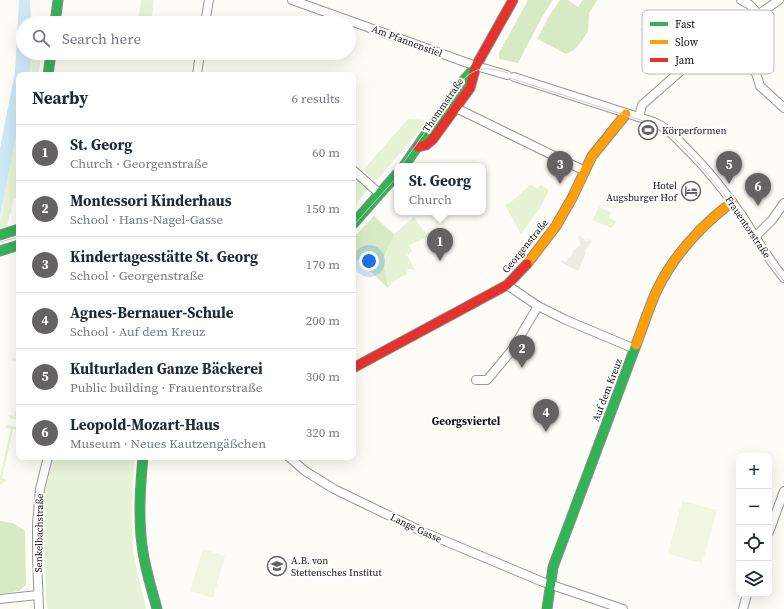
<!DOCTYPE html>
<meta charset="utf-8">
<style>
body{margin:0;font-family:"Source Serif 4",serif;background:#f2f2f3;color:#1f2937}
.controls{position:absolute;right:12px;bottom:12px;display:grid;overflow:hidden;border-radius:8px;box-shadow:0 4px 16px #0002}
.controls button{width:36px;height:36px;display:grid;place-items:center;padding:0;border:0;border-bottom:1px solid #e0e1e3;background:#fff;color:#1f2937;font:20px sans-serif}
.you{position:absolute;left:369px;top:261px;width:14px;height:14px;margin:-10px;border:3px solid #fff;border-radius:50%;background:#1a73e8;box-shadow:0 0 0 6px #1a73e833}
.badge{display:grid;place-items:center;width:26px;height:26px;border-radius:50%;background:#646362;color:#fff;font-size:13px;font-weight:700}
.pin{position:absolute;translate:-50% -33px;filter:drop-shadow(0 1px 2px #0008)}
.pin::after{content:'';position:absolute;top:21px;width:14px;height:12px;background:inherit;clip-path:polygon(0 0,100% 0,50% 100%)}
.popup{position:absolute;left:394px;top:163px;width:92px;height:52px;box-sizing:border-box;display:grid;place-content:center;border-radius:8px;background:#fff;filter:drop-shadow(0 1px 3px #0005);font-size:13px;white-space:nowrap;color:#747a83}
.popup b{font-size:15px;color:#1f2937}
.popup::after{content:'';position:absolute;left:50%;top:100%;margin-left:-8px;border:8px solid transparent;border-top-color:#fff}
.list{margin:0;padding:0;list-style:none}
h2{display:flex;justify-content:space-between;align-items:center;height:52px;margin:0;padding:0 16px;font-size:17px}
h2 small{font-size:13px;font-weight:400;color:#747a83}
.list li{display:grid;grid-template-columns:26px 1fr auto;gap:12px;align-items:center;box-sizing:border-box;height:56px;padding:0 16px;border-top:1px solid #e0e1e3}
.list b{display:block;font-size:15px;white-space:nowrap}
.list p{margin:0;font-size:13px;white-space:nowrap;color:#747a83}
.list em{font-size:13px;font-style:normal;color:#747a83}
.icon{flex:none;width:22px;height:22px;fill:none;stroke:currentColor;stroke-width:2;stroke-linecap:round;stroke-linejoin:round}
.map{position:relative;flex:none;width:784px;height:609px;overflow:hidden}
.search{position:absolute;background:#fff;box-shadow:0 4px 16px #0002;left:16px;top:16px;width:340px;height:44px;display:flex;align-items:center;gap:10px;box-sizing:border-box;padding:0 14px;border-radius:22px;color:#747a83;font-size:15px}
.panel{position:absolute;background:#fff;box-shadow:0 4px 16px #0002;left:16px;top:72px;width:340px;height:388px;border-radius:8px}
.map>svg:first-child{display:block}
.green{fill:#e7f3d7}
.forest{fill:#d8eac5}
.pitch{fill:#f0f6e1}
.plaza{fill:#edebe2}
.water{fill:#cde8f7}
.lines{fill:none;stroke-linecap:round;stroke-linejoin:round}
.street-casing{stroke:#979795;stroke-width:10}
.fast-casing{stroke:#8e8d8b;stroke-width:11}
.slow-casing{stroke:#8e8d8b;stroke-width:11}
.jam-casing{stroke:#8e8d8b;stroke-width:11}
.street{stroke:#fffffe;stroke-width:8}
.fast{stroke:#30b455;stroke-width:9}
.slow{stroke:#ff9f0a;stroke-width:9}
.jam{stroke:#e5322d;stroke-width:9}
.tram{stroke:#d9c6c7;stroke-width:1}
.labels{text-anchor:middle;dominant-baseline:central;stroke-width:4;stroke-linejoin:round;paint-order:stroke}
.street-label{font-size:10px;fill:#111;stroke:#fff}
.poi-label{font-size:10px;fill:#111;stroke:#fff;text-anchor:start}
.neighbourhood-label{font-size:11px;font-weight:bold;fill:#111;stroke:#fff}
.key{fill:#fff;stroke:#b8b8b8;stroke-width:1}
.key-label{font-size:11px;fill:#111}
</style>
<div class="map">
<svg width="784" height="609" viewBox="0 0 784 609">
<rect width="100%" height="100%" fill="#fdfcf7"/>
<g class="green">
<polygon points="141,0 154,0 151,23 138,22"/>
<polygon points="643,25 646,25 656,31 652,37 640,30"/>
<polygon points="30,53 41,53 39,75 29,75"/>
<polygon points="408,119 426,120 427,122 377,180 374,181 364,171 364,169"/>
<polygon points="19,122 18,170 19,170 19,198 13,198 11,213 10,213 7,226 0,228 0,220 4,197"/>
<polygon points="356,179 367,190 353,207 353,181"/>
<path d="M530,185L537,188L541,185L549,190L540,208L521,234L505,205C514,202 522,191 530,185Z"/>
<polygon points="599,207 611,212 609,218 616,221 612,228 592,220"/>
<polygon points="374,216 394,234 414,217 428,237 409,245 412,252 407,255 415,270 408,269 407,274 394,281 388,288 358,259 353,265 353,239"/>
<polygon points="13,358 19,358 19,406 17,417 19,418 19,420 10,418 8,415 14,416 17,406 17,361 11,360"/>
<polygon points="8,425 17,427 19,430 13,429 2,478 7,480 0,485 0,476 11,429 6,427"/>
<path d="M51,457H134L132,504L133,551L146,609H48L46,602C45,553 40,505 51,457Z"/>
</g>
<g class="forest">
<polygon points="528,0 553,0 542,17 518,63 499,59 499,53"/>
<polygon points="560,0 568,0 578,7 583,0 597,0 589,13 588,31 581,42 574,50 566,54 537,39 549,16"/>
<polygon points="374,216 394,235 383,258 388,288 358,259 353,265 353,239"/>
<polygon points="0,521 13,523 25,531 26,585 19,591 0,594"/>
</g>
<g class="pitch">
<polygon points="682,501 717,510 702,563 668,554"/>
<polygon points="203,549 225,556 213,598 190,591"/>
</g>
<polygon class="plaza" points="579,235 587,242 588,239 592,241 585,251 586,253 578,271 561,262 562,260 566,262 568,258 571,257 573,251 580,246 581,244 578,239"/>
<polygon class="water" points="19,0 30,0 31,23 23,23 23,53 30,53 30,67 29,75 19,75 19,122 0,217 0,148 15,72"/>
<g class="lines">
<defs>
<g id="street">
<polyline points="292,0 476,66 507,75"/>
<polyline points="741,0 750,5 758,14"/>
<polyline points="205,23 209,0"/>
<polyline points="719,42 756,73 760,86 784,108"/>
<polyline points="197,75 200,53"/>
<path d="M514,77L654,122C668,128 678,140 689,151C709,171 727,194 743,217C756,238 768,259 784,278"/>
<polyline points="456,108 585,171"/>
<polyline points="639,117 642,105 684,68 719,42 779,0"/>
<polyline points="353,170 380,194"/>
<polyline points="755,237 772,220 784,203"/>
<polyline points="507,285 538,306 566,320 635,349"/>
<polyline points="476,380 487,380 512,350 538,306"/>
<polyline points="289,457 305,471 334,489 421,531 543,582 623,609"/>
<polyline points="769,532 784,491"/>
<polyline points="0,599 38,595"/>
<polyline points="39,609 37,555 37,524 40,489 48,457"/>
<polyline points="743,609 747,594"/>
</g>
<g id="fast">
<polyline points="55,23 58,0"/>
<polyline points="48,75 51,53"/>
<polyline points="404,166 462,82 475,68"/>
<polyline points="353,224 397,174"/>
<polyline points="0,235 19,229"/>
<polyline points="0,251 19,245"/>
<path d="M143,457C140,489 138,521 143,552C146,572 152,590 157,609"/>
<polyline points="547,609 553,567 636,345"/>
</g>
<g id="slow">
<polyline points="527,264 556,226 572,198 592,156 626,114"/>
<path d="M636,345C643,327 649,307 657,290C674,255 702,225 732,202"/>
</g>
<g id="jam">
<polyline points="418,147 426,145 433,139 470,88 476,66 513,0"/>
<polyline points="353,368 507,285 527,264"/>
</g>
</defs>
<use href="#street" class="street-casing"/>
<use href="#fast" class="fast-casing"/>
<use href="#slow" class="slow-casing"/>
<use href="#jam" class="jam-casing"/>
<use href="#street" class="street"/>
<use href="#fast" class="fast"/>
<use href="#slow" class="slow"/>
<use href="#jam" class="jam"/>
<g class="tram">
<path d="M513,79L653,124C666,129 676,140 686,150C707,172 726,195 742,220C756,240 768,262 784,281"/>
<path d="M401,166L458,86C473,66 485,66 508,73"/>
<polyline points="353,226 397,177"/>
<polyline points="0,242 19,237"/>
</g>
</g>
<defs>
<symbol id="stadium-ring" viewBox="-11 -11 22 22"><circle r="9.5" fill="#fff" stroke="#646362" stroke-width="1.5"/><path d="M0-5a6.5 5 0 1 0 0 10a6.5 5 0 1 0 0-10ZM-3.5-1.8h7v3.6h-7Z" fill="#646362"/></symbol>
<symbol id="hotel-ring" viewBox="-11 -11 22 22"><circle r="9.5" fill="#fff" stroke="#646362" stroke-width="1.5"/><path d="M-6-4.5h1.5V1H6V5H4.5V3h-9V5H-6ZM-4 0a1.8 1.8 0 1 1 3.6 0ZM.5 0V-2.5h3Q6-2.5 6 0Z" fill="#646362"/></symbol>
<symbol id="school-ring" viewBox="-11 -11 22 22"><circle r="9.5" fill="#fff" stroke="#646362" stroke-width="1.5"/><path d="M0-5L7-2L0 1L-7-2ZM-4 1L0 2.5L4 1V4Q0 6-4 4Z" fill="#646362"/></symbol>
</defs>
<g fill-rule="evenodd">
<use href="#stadium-ring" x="637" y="119" width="22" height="22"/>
<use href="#hotel-ring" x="680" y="180" width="22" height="22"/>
<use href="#school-ring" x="266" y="555" width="22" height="22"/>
</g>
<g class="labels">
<g class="street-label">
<text transform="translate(407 41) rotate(20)">Am Pfannenstiel</text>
<text transform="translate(443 105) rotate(-55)">Thommstraße</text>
<text transform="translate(748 227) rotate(56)">Frauentorstraße</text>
<text transform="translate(525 246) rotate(-51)">Georgenstraße</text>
<text transform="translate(607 390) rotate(-69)">Auf dem Kreuz</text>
<text transform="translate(416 528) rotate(25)">Lange Gasse</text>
<text transform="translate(39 533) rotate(-89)">Senkelbachstraße</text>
</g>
<g class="poi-label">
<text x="662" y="130">Körperformen</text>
<text x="677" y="185" text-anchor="end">Hotel<tspan x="677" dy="12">Augsburger Hof</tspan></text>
<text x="291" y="560">A.B. von<tspan x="291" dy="12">Stettensches Institut</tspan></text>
</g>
<g class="neighbourhood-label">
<text x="466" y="421">Georgsviertel</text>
</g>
</g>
<rect x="642" y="10" width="132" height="64" rx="6" class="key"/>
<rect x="650" y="22" width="18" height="4" fill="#30b455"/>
<rect x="650" y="40" width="18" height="4" fill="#ff9f0a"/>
<rect x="650" y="58" width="18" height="4" fill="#e5322d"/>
<g class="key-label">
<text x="675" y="28">Fast</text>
<text x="675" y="46">Slow</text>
<text x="675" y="64">Jam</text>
</g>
</svg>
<div class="controls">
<button>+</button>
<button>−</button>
<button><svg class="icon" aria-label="locate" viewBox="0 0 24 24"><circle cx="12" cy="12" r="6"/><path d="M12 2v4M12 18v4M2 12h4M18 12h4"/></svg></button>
<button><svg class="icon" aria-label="layers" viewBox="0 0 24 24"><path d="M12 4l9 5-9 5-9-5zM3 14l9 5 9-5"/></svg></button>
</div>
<div class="you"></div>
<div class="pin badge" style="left:440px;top:261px">1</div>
<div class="popup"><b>St. Georg</b>Church</div>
<div class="pin badge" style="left:522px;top:368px">2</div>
<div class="pin badge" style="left:560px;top:184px">3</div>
<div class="pin badge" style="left:546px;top:432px">4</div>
<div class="pin badge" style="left:729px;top:184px">5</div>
<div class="pin badge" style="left:758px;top:206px">6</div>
<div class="search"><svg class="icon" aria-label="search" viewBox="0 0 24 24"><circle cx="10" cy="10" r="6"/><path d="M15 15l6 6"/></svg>Search here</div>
<section class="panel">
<h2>Nearby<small>6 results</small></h2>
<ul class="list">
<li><span class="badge">1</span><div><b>St. Georg</b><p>Church · Georgenstraße</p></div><em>60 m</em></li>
<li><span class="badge">2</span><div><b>Montessori Kinderhaus</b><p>School · Hans-Nagel-Gasse</p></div><em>150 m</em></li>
<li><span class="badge">3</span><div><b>Kindertagesstätte St. Georg</b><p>School · Georgenstraße</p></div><em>170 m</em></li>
<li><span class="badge">4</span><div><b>Agnes-Bernauer-Schule</b><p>School · Auf dem Kreuz</p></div><em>200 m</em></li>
<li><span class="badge">5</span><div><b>Kulturladen Ganze Bäckerei</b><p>Public building · Frauentorstraße</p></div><em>300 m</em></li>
<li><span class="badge">6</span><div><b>Leopold-Mozart-Haus</b><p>Museum · Neues Kautzengäßchen</p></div><em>320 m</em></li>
</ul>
</section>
</div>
